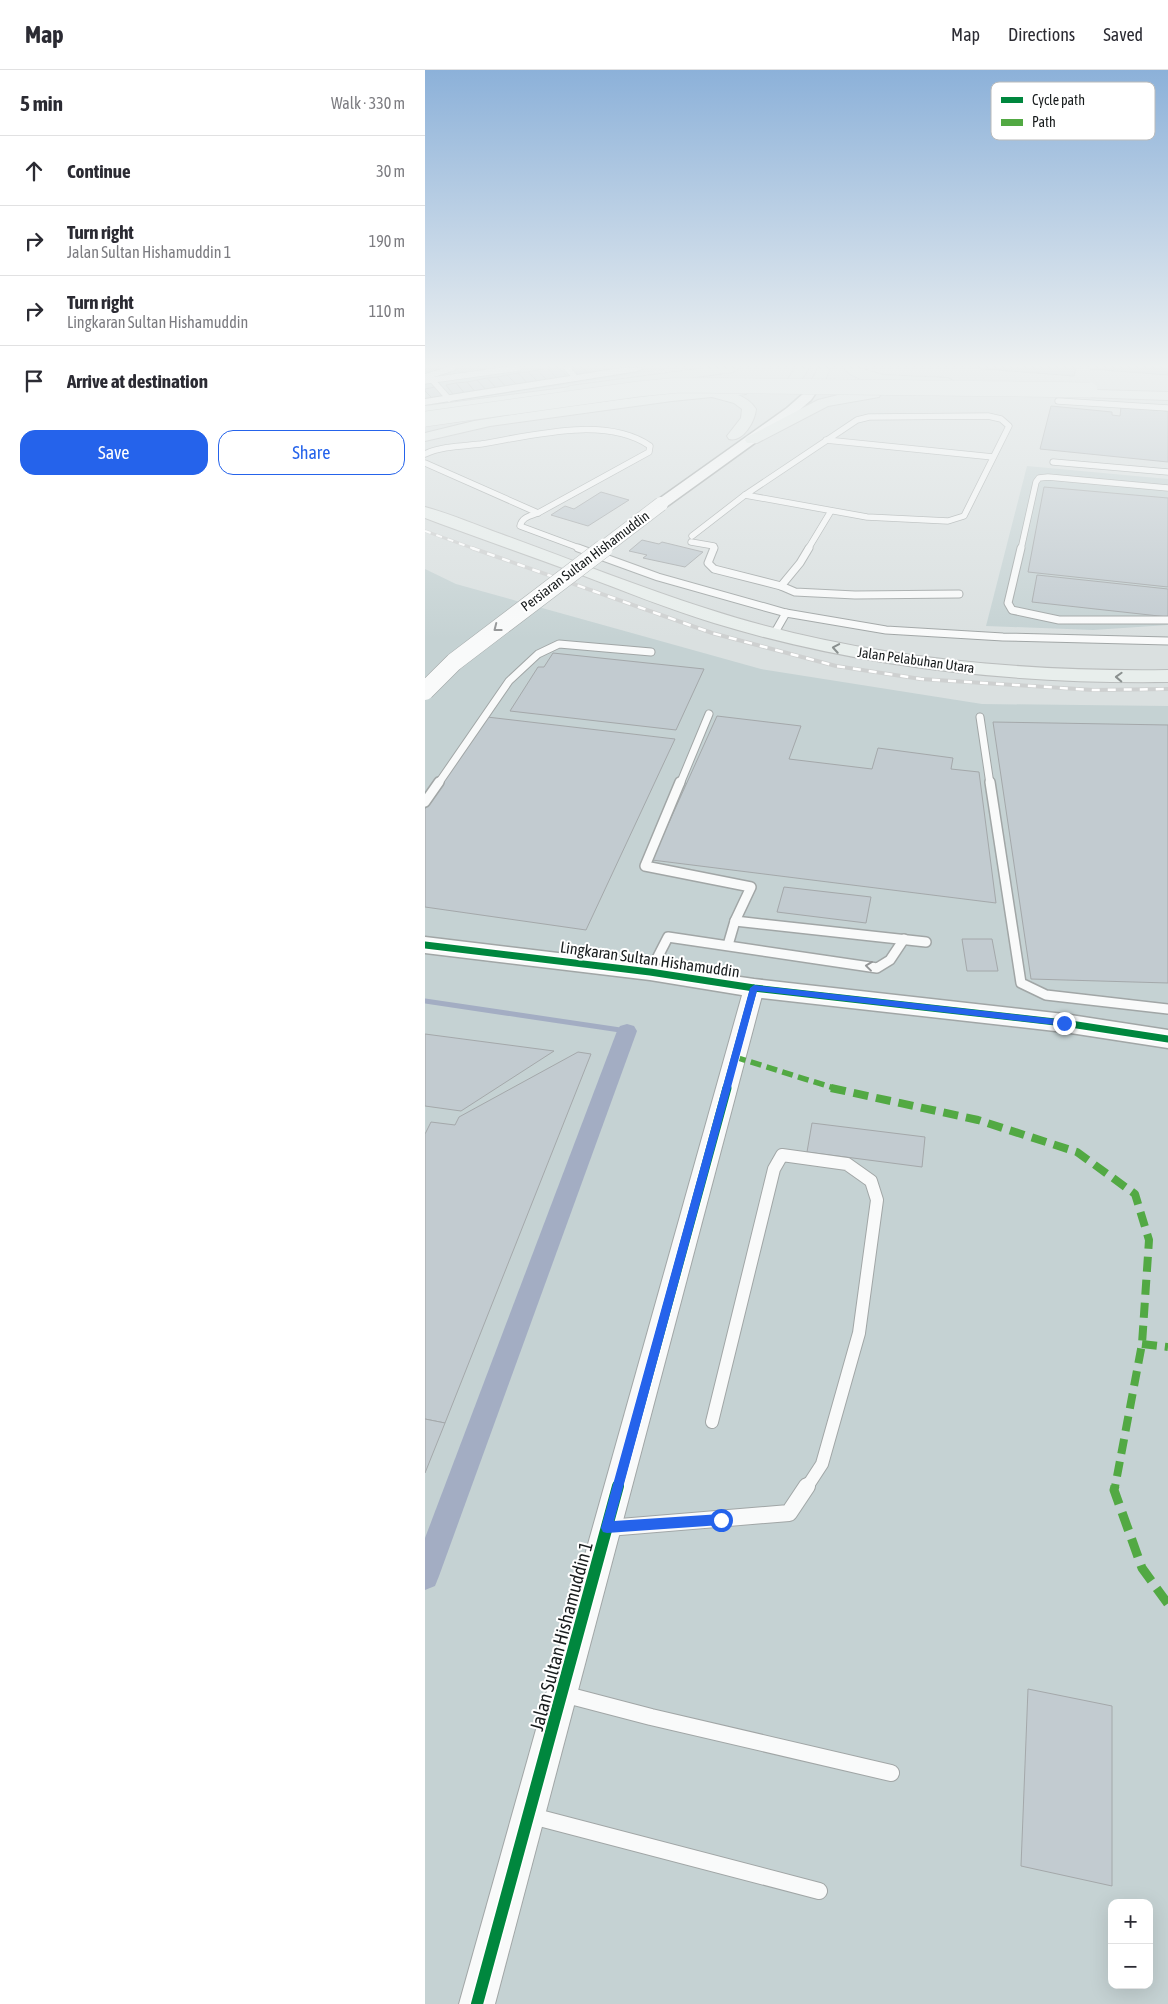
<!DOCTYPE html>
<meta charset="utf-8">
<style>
body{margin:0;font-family:"Asap Condensed",sans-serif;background:#f2f2f3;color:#2b2b33}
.controls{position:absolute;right:15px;bottom:15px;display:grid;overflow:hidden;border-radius:10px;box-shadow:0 5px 20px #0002}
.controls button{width:45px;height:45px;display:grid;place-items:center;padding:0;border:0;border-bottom:1px solid #e1e1e2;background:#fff;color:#2b2b33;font:25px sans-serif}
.stop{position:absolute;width:15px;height:15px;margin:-11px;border:4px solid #2563eb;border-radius:50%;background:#fff}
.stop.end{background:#2563eb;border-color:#fff;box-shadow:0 1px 5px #0008}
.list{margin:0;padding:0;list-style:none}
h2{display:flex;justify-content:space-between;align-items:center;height:65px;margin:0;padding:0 20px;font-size:21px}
h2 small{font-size:16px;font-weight:400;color:#7c7c81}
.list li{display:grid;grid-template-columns:32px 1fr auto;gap:15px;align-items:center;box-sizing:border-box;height:70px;padding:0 20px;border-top:1px solid #e1e1e2}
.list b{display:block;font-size:19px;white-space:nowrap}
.list p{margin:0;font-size:16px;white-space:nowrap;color:#7c7c81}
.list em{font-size:16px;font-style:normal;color:#7c7c81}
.actions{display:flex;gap:10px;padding:15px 20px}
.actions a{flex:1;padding:11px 0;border:1px solid #2563eb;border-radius:15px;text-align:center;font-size:18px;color:#2563eb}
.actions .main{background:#2563eb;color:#fff}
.icon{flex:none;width:28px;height:28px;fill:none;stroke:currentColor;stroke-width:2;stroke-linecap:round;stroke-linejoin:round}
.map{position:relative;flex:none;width:743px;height:1934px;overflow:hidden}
header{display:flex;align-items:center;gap:30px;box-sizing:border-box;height:70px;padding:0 25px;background:#fff;border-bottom:1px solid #e1e1e2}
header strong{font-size:24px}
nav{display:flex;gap:28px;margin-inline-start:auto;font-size:18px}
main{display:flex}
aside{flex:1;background:#fff}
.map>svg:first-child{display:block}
.built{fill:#c5d2d3;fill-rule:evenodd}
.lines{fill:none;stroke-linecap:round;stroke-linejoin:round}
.stream{stroke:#a3adc3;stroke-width:5}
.canal{fill:#a3adc3;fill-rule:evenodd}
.building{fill:#c2cbd0;stroke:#a4a8aa}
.service-far4-casing{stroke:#a1a6a6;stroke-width:7}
.service-far3-casing{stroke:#a1a6a6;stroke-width:9}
.service-far2-casing{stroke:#a1a6a6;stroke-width:12}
.service-far1-casing{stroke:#a1a6a6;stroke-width:14}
.service-casing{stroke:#a1a6a6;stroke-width:18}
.minor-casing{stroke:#a1a6a6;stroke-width:2}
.tertiary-casing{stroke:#a1a6a6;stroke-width:3}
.primary-casing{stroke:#bbbebe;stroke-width:2}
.motorway-casing{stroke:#bbbebe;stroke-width:2}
.service-far4{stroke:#f9fafa;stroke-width:5.5}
.service-far3{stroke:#f9fafa;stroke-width:7}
.service-far2{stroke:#f9fafa;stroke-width:9}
.service-far1{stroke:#f9fafa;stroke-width:12}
.service{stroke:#f9fafa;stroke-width:16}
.minor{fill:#f9fafa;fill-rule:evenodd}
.tertiary{fill:#f9fafa;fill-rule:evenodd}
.primary{fill:#e8eeec;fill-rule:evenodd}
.motorway{fill:#dbe5e2;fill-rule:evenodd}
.rail-far1-casing{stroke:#ced0d0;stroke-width:3}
.rail-casing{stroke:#ced0d0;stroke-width:4}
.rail-far1{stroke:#fff;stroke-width:2;stroke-dasharray:6;stroke-linecap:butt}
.rail{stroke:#fff;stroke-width:2.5;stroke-dasharray:8;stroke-linecap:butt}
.tertiary-bridge-far1-casing{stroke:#a1a6a6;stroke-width:15;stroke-linecap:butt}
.tertiary-bridge-casing{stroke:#a1a6a6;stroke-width:19;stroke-linecap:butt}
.primary-bridge-casing{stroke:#bbbebe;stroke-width:16;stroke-linecap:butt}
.tertiary-bridge-far1{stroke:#f9fafa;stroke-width:14}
.tertiary-bridge{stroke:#f9fafa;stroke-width:18}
.primary-bridge{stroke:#e8eeec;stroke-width:15}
.quiet-far2{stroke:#52a943;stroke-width:5.5;stroke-dasharray:11 5.5;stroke-linecap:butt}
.quiet-far1{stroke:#52a943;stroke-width:8;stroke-dasharray:15 8;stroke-linecap:butt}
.quiet{stroke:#52a943;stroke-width:9;stroke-dasharray:19 9;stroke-linecap:butt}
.cycleway-far2-casing{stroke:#fff;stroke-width:10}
.cycleway-far1-casing{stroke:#fff;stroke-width:12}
.cycleway-casing{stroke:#fff;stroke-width:15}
.cycleway-far2{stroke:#00873e;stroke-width:7}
.cycleway-far1{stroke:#00873e;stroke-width:9}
.cycleway{stroke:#00873e;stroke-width:12}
.oneway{stroke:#949697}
.oneway2{stroke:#8a908f}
.route{fill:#2563eb}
.labels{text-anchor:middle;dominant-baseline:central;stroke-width:4;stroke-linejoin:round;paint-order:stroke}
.far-street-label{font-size:14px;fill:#181c1d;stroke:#fff}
.street-label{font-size:16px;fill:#181c1d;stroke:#fff}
.near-street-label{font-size:19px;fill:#181c1d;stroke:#fff}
.key{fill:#fff;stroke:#babbbb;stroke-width:1}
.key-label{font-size:14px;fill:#181c1d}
</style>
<header>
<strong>Map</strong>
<nav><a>Map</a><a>Directions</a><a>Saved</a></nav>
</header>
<main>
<aside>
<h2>5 min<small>Walk · 330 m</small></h2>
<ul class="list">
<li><svg class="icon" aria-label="ahead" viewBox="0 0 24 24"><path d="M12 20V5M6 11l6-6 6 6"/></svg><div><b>Continue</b></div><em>30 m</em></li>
<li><svg class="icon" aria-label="right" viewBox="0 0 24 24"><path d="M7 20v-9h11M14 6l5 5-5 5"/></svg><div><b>Turn right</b><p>Jalan Sultan Hishamuddin 1</p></div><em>190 m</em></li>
<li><svg class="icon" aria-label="right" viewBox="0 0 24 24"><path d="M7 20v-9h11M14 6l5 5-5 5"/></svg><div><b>Turn right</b><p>Lingkaran Sultan Hishamuddin</p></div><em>110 m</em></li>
<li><svg class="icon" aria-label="arrive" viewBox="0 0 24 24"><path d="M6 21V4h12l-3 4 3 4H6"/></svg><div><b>Arrive at destination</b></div></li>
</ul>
<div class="actions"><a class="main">Save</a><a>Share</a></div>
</aside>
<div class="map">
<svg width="743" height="1934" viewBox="0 0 743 1934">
<rect width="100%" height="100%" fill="#dae0e0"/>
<g class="built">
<polygon points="0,298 250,298 0,336"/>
<polygon points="602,396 743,409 743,555 668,560 561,556"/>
<path d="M0,499L31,514L336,599L557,634L743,636V1934H0ZM687,1833H724V1915H687Z"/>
</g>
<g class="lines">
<polyline class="stream" points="0,931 202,961"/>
<polygon class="canal" points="202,954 209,956 212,961 14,1506 10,1516 0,1520 0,1468 192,961 195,956"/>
</g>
<g class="building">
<polygon points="122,298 134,298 143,307 133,309"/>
<polygon points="122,298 133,309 123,311 112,300"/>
<polygon points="147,298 159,298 163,304 153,305"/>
<polygon points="547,298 651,298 649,306"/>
<polygon points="666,298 743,298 743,305 665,299"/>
<polygon points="112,300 123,311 113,312 103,302"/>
<polygon points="103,302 113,312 103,314 93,303"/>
<polygon points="93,303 103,314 93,316 82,305"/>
<polygon points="82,305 93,316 82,318 72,307"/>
<polygon points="72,307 82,318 72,319 62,308"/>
<polygon points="62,308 72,319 62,321 52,310"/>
<polygon points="52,310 62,321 51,323 42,312"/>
<polygon points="42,312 51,323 41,325 31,313"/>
<polygon points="31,313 41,325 30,327 21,315"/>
<polygon points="10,317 20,328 9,330 0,321 0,319"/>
<polygon points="626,336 687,342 687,345 695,346 696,337 743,341 743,392 615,379"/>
<polygon points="619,417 743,428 743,517 603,502"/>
<polygon points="176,422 204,430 163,456 126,445 140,436 149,439"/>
<polygon points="217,470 234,474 237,472 278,482 260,497 218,488 222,485 204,481"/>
<polygon points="612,505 743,519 743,547 607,532"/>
<polygon points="128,583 279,599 251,660 85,641 113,597 119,597"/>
<polygon points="292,646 376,656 364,689 447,699 453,678 528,688 526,699 554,702 571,833 227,790"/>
<polygon points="62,647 250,669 161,860 0,837 0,739"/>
<polygon points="568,652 743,655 743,913 606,909"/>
<polygon points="359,817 446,827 441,853 352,842"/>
<polygon points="537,869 567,869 573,901 542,901"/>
<polygon points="0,964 129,981 36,1041 0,1036"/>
<polygon points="153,982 166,984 20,1353 0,1349 0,1064 6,1052 30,1055 34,1047"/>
<polygon points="387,1053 500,1067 497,1097 382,1082"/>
<polygon points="0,1349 20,1353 0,1403"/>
<polygon points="603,1619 687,1636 687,1816 596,1796"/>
</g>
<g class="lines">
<defs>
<g id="service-far4">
<polyline points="142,298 151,308"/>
<polyline points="0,307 28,298"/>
<polyline points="0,311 93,298"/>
<polyline points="8,311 24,329"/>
<polyline points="633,331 743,338"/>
<polygon points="563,346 576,349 584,356 539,446 523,451 442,447 320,425 432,350 444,347"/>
<polyline points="401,370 568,387"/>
<path d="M0,384C16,376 39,376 56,374C106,366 180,345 225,376L224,382L113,443C105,446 97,447 95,456L157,479"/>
<polyline points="628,392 743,402"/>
<polyline points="0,393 113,443"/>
<polyline points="267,466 320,425"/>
<polyline points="266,472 289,476 289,479"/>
<polyline points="383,479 406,441"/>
<polyline points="596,479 611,412 614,408 623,407 743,418"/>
</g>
<g id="service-far3">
<polyline points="153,478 233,507 361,543 461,560 578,567 743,571"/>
<polyline points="289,478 283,493 289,499 356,516 375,493 384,478"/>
<polyline points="596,478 583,533 587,540 634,550 743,550"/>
<polyline points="356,516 370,522 430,525 534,524"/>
<polyline points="349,564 361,543"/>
<polyline points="555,647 565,714"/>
<polyline points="13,714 84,611 113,584 134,574 226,582"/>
<polyline points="255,714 284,644"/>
</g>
<g id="service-far2">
<polyline points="255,712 220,796 326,817 310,851 303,875"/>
<polyline points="565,712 596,913 621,925 743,939"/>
<polyline points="0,732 14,712"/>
<polyline points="310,851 501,872"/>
<polyline points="225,902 243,867 452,898 465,890 479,869"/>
</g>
<polyline id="service-far1" points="287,1352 349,1099 357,1085 422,1094 446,1111 452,1130 434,1263 397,1394 382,1417"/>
<g id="service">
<polyline points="183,1458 364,1443 382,1416"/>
<polyline points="138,1624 226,1647 466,1703"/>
<polyline points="107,1746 394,1821"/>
</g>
<g id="minor">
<polygon points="196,298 218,298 213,301 0,335 0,329"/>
<polygon points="329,911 336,913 339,918 70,1934 34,1934 319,918 322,913"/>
</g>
<g id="tertiary">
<polygon points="394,306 400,310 386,330 370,344 241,437 231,437 229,434 231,431 362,338 378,324 390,307"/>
<polygon points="0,867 225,894 329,909 639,944 743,960 743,978 639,962 329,927 225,910 0,883"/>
</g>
<g id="primary">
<polygon points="177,313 184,317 182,320 0,344 0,336"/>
<path d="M316,317L323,321L321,324L313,325C321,328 326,332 331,339C330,351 318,373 304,369L302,366L316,348L317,339L309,333L287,327L247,331L65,356L0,371V363L49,351L131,338L247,323Z"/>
<polygon points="635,319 743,322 743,330 630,326 628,323 630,320"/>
<polygon points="449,320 454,321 456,324 454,327 403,336 332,373 322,373 320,370 322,367 393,330 417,324"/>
<path d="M0,437C26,444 51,455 76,464C145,489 213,517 283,539C431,587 588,602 743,600V612C589,614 436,598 289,553C243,539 199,521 154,504C108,487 62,471 16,454L0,448Z"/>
</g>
<g id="motorway">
<polygon points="280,298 314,298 308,302 145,324 138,320 145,316"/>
<polygon points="371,298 384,298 374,313 364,313 362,310"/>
<polygon points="393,298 405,298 399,313 394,314 387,310"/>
<path d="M419,298H434L458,305L523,308L530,312L523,316C499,315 433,319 419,298Z"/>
</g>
</defs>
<use href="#service-far4" class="service-far4-casing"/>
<use href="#service-far3" class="service-far3-casing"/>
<use href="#service-far2" class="service-far2-casing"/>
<use href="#service-far1" class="service-far1-casing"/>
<use href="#service" class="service-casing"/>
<use href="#minor" class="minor-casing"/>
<use href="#tertiary" class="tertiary-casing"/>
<use href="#primary" class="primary-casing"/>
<use href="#motorway" class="motorway-casing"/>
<use href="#service-far4" class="service-far4"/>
<use href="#service-far3" class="service-far3"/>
<use href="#service-far2" class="service-far2"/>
<use href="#service-far1" class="service-far1"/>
<use href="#service" class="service"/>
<use href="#minor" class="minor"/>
<use href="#tertiary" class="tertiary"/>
<use href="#primary" class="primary"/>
<use href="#motorway" class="motorway"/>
<defs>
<polyline id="rail-far1" points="0,461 50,479"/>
<polyline id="rail" points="47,478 287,563 411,596 496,609 668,620 743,619"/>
</defs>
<use href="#rail-far1" class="rail-far1-casing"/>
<use href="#rail" class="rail-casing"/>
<use href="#rail-far1" class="rail-far1"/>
<use href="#rail" class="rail"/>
<defs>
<polyline id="tertiary-bridge-far1" points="177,479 236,434"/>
<polyline id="tertiary-bridge" points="0,621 29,592 179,478"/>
<polyline id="primary-bridge" points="0,349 213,319 255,315 665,320"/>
</defs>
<use href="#tertiary-bridge-far1" class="tertiary-bridge-far1-casing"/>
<use href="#tertiary-bridge" class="tertiary-bridge-casing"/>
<use href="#primary-bridge" class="primary-bridge-casing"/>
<use href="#tertiary-bridge-far1" class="tertiary-bridge-far1"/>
<use href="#tertiary-bridge" class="tertiary-bridge"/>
<use href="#primary-bridge" class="primary-bridge"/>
<polyline class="quiet-far2" points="310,987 412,1019"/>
<g class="quiet-far1">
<polyline points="406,1018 553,1050 652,1082 710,1124 724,1170 717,1274 690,1417"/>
<polyline points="717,1274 743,1277"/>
</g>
<polyline class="quiet" points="690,1416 689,1420 717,1498 743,1534"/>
<defs>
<g id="cycleway-far2">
<polyline points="0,875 225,902 329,918 639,953 743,969"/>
<polyline points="301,1019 329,918"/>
</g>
<polyline id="cycleway-far1" points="193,1417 302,1018"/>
<polyline id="cycleway" points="52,1934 193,1416"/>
</defs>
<use href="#cycleway-far2" class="cycleway-far2-casing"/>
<use href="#cycleway-far1" class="cycleway-far1-casing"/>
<use href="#cycleway" class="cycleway-casing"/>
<use href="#cycleway-far2" class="cycleway-far2"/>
<use href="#cycleway-far1" class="cycleway-far1"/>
<use href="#cycleway" class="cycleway"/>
</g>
<defs><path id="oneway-chevron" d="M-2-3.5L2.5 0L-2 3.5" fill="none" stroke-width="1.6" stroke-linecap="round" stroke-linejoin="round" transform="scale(1.25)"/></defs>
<g class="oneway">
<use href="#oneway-chevron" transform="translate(72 558) rotate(142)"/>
<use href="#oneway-chevron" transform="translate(444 896) rotate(-173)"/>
</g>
<g class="oneway2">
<use href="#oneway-chevron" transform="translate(411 578) rotate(-170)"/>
<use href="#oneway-chevron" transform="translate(694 607) rotate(-178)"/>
</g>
<linearGradient id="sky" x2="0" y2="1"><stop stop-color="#8cb1d9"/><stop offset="0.52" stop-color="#eef1f1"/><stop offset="1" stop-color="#eef1f1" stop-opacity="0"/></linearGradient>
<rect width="743" height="569" fill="url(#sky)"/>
<polygon class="route" points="329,915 639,950 643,953 639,956 332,921 189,1451 296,1444 300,1446 302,1450 300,1453 296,1455 182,1463 178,1462 176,1458 325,918"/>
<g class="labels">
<g class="far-street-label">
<text transform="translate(160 491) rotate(-37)">Persiaran Sultan Hishamuddin</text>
<text transform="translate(491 590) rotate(8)">Jalan Pelabuhan Utara</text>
</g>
<g class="street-label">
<text transform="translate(225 889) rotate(8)">Lingkaran Sultan Hishamuddin</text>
</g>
<g class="near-street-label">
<text transform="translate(136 1566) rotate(-75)">Jalan Sultan Hishamuddin 1</text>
</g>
</g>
<rect x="566" y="12" width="164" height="58" rx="8" class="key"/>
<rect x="576" y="27" width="22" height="6" fill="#00873e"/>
<rect x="576" y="49" width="22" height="7" fill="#52a943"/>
<g class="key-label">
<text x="607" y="35">Cycle path</text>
<text x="607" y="57">Path</text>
</g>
</svg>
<div class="controls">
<button>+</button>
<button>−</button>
</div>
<div class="stop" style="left:296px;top:1450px"></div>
<div class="stop end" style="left:639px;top:953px"></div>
</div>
</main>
